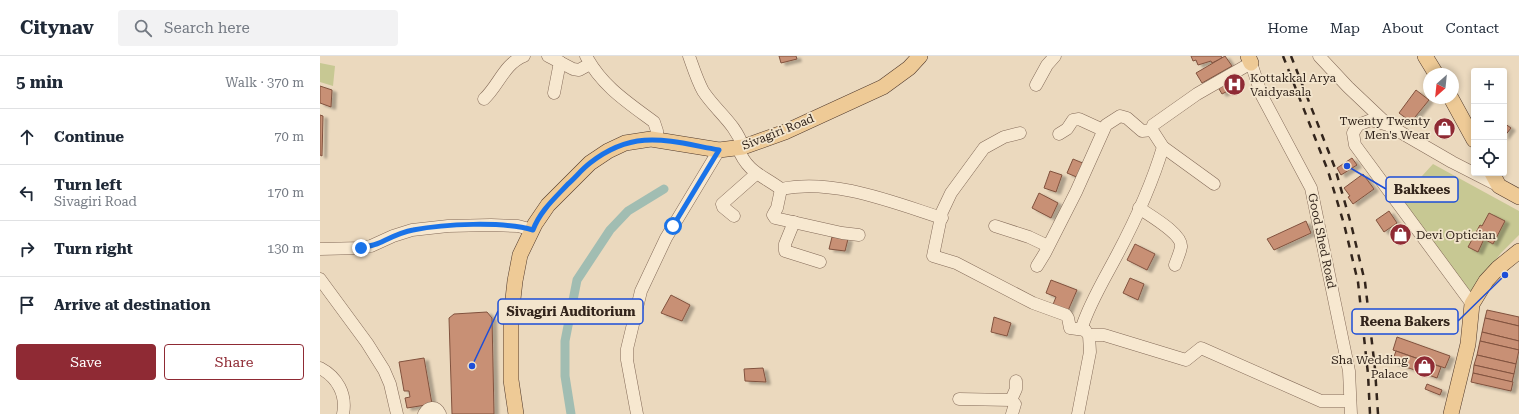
<!DOCTYPE html>
<meta charset="utf-8">
<style>
body{margin:0;font-family:"Roboto Serif",serif;background:#f2f2f3;color:#1f2937}
.controls{position:absolute;right:12px;top:12px;display:grid;overflow:hidden;border-radius:4px;box-shadow:0 2px 6px #0003}
.controls button{width:36px;height:36px;display:grid;place-items:center;padding:0;border:0;border-bottom:1px solid #e0e1e3;background:#fff;color:#1f2937;font:20px sans-serif}
.compass{position:absolute;left:1103px;top:12px;width:36px;height:36px;border-radius:50%;background:#fff;box-shadow:0 2px 6px #0003;rotate:207deg}
.stop{position:absolute;width:12px;height:12px;margin:-9px;border:3px solid #1a73e8;border-radius:50%;background:#fff}
.stop.end{background:#1a73e8;border-color:#fff;box-shadow:0 1px 4px #0008}
.list{margin:0;padding:0;list-style:none}
h2{display:flex;justify-content:space-between;align-items:center;height:52px;margin:0;padding:0 16px;font-size:17px}
h2 small{font-size:13px;font-weight:400;color:#747a83}
.list li{display:grid;grid-template-columns:26px 1fr auto;gap:12px;align-items:center;box-sizing:border-box;height:56px;padding:0 16px;border-top:1px solid #e0e1e3}
.list b{display:block;font-size:15px;white-space:nowrap}
.list p{margin:0;font-size:13px;white-space:nowrap;color:#747a83}
.list em{font-size:13px;font-style:normal;color:#747a83}
.actions{display:flex;gap:8px;padding:12px 16px}
.actions a{flex:1;padding:9px 0;border:1px solid #8f2a34;border-radius:4px;text-align:center;font-size:14px;color:#8f2a34}
.actions .main{background:#8f2a34;color:#fff}
.icon{flex:none;width:22px;height:22px;fill:none;stroke:currentColor;stroke-width:2;stroke-linecap:round;stroke-linejoin:round}
.map{position:relative;flex:none;width:1199px;height:358px;overflow:hidden}
header{display:flex;align-items:center;gap:24px;box-sizing:border-box;height:56px;padding:0 20px;background:#fff;border-bottom:1px solid #e0e1e3}
header strong{font-size:19px}
nav{display:flex;gap:22px;margin-inline-start:auto;font-size:14px}
.search{width:280px;height:36px;background:#f2f2f3;display:flex;align-items:center;gap:10px;box-sizing:border-box;padding:0 14px;border-radius:4px;color:#747a83;font-size:15px}
main{display:flex}
aside{flex:1;background:#fff}
.map>svg:first-child{display:block}
.green{fill:#c7c893}
.lines{fill:none;stroke-linecap:round;stroke-linejoin:round}
.canal{stroke:#a1bdb2;stroke-width:9}
.building{fill:#c89075;stroke:#81523e;filter:url(#shadow)}
.minor-casing{stroke:#836a58;stroke-width:13}
.major-casing{stroke:#50392c;stroke-width:16}
.minor{stroke:#f7e8d0;stroke-width:12}
.major{stroke:#eeca96;stroke-width:15}
.rail{stroke:#33251c;stroke-width:2.5;stroke-dasharray:7 7;stroke-linecap:butt}
.route{stroke:#1a73e8;stroke-width:5}
.labels{text-anchor:middle;dominant-baseline:central;stroke-width:3.5;stroke-linejoin:round;paint-order:stroke}
.poi-label{font-size:12px;fill:#33251c;stroke:#f3e5cd;text-anchor:start}
.street-label{font-size:12px;fill:#33251c;stroke:#f3e5cd}
.leader{fill:none;stroke:#1d4ed8;stroke-width:1.5}
.callout-dot{fill:#1d4ed8;stroke:#f3e5cd;stroke-width:1.5}
.callout{fill:#f3e5cd;stroke:#1d4ed8;stroke-width:1.5}
.callout-label{font-size:13px;text-anchor:middle;font-weight:bold;fill:#33251c}
</style>
<header>
<strong>Citynav</strong>
<div class="search"><svg class="icon" aria-label="search" viewBox="0 0 24 24"><circle cx="10" cy="10" r="6"/><path d="M15 15l6 6"/></svg>Search here</div>
<nav><a>Home</a><a>Map</a><a>About</a><a>Contact</a></nav>
</header>
<main>
<aside>
<h2>5 min<small>Walk · 370 m</small></h2>
<ul class="list">
<li><svg class="icon" aria-label="ahead" viewBox="0 0 24 24"><path d="M12 20V5M6 11l6-6 6 6"/></svg><div><b>Continue</b></div><em>70 m</em></li>
<li><svg class="icon" aria-label="left" viewBox="0 0 24 24"><path d="M17 20v-9H6M10 6l-5 5 5 5"/></svg><div><b>Turn left</b><p>Sivagiri Road</p></div><em>170 m</em></li>
<li><svg class="icon" aria-label="right" viewBox="0 0 24 24"><path d="M7 20v-9h11M14 6l5 5-5 5"/></svg><div><b>Turn right</b></div><em>130 m</em></li>
<li><svg class="icon" aria-label="arrive" viewBox="0 0 24 24"><path d="M6 21V4h12l-3 4 3 4H6"/></svg><div><b>Arrive at destination</b></div></li>
</ul>
<div class="actions"><a class="main">Save</a><a>Share</a></div>
</aside>
<div class="map">
<svg width="1199" height="358" viewBox="0 0 1199 358">
<defs>
<filter id="shadow"><feDropShadow dx="4.5" dy="2.5" stdDeviation="1" flood-color="#0004"/></filter>
</defs>
<rect width="100%" height="100%" fill="#ebd9be"/>
<g class="green">
<polygon points="0,7 15,10 13,30 0,26"/>
<polygon points="1113,108 1199,155 1199,179 1181,197 1149,239 1081,143"/>
</g>
<g class="lines">
<polyline class="canal" points="251,358 245,320 245,285 257,224 290,174 308,155 344,133"/>
</g>
<g class="building">
<polygon points="459,0 476,0 477,3 461,7"/>
<polygon points="871,0 901,0 902,2 892,7 891,5 878,9 876,4 873,5"/>
<polygon points="905,0 912,10 882,27 876,17"/>
<polygon points="912,20 917,30 902,38 896,28"/>
<polygon points="0,30 12,34 11,51 0,47"/>
<polygon points="1096,34 1109,44 1091,66 1079,57"/>
<polygon points="0,59 3,60 2,100 0,99"/>
<polygon points="1184,67 1191,72 1184,81"/>
<polygon points="1032,102 1037,109 1021,119 1017,112"/>
<polygon points="753,103 765,108 759,122 747,117"/>
<polygon points="730,115 742,119 736,136 724,132"/>
<polygon points="1043,118 1054,133 1033,148 1028,141 1030,140 1024,132"/>
<polygon points="719,137 738,147 731,162 712,152"/>
<polygon points="1069,155 1077,167 1064,176 1056,164"/>
<polygon points="1169,157 1185,165 1173,188 1164,183 1158,196 1148,191 1160,169 1162,170"/>
<polygon points="986,165 991,177 954,194 947,183"/>
<polygon points="512,181 528,183 525,195 509,193"/>
<polygon points="815,188 835,198 827,214 807,204"/>
<polygon points="810,222 824,228 818,244 803,237"/>
<polygon points="731,224 757,234 747,257 732,251 736,241 726,237"/>
<polygon points="351,239 370,249 362,265 341,257"/>
<polygon points="1167,254 1199,261 1199,270 1165,262"/>
<polygon points="167,256 172,262 174,358 132,358 129,262 134,258"/>
<polygon points="674,261 691,267 687,280 671,276"/>
<polygon points="1165,262 1199,270 1199,285 1162,276"/>
<polygon points="1162,276 1199,285 1199,294 1160,285"/>
<polygon points="1077,281 1130,300 1125,312 1073,294"/>
<polygon points="1160,285 1199,294 1196,308 1157,299"/>
<polygon points="1076,295 1121,311 1117,322 1072,306"/>
<polygon points="1157,299 1196,308 1194,318 1154,309"/>
<polygon points="104,302 112,348 87,352 85,342 90,341 89,335 84,335 79,306"/>
<polygon points="1154,309 1194,318 1192,326 1153,317"/>
<polygon points="443,312 446,326 425,325 424,313"/>
<polygon points="1153,317 1193,326 1191,335 1151,326"/>
<polygon points="1107,328 1122,334 1120,339 1105,333"/>
</g>
<g class="lines">
<defs>
<g id="minor">
<polyline points="228,0 253,13 259,14 270,8"/>
<path d="M266,0C282,30 307,46 334,66L337,75V83"/>
<path d="M369,0C373,11 377,24 383,35C396,55 416,68 423,91"/>
<polyline points="999,0 1028,31 1066,67"/>
<polyline points="716,29 727,9 735,0"/>
<polyline points="234,37 240,6"/>
<path d="M164,43C179,29 184,8 204,0"/>
<polyline points="700,77 684,81 664,92 631,137 622,156 613,200 636,207 713,247 746,259 748,262 750,272 765,274"/>
<polyline points="739,78 747,73 753,64 759,63 783,74"/>
<polyline points="843,91 894,128"/>
<path d="M418,92C427,116 442,119 461,133C513,122 572,146 622,162"/>
<polyline points="461,133 457,152 453,159 455,162 522,177 539,179"/>
<path d="M819,152C829,159 863,178 861,191C860,197 857,203 855,209"/>
<polyline points="414,160 403,151 402,148 436,118"/>
<polyline points="474,166 465,188 465,195 500,206"/>
<polyline points="675,170 709,181 728,190"/>
<polyline points="0,193 41,192 51,190 73,180 92,174 128,170 171,169 198,170 213,174"/>
<polyline points="717,210 725,197 756,136 786,69 800,60 807,62 822,75 832,74"/>
<polyline points="0,223 47,287 64,314 70,328 77,358"/>
<polyline points="1152,248 1035,89 1033,77 1038,69 1051,64 1068,69 1132,106 1179,130"/>
<polyline points="769,279 784,279 866,304 881,292 1001,345 1030,345"/>
<path d="M0,312C17,321 27,338 23,358"/>
<polyline points="639,343 691,344 695,348 692,358"/>
<polyline points="691,344 696,333 696,325"/>
<path d="M104,358C108,351 116,349 120,358"/>
<polyline points="317,358 307,304 307,293 321,235 346,182 399,94"/>
<path d="M758,358L770,296L769,279L762,271C770,246 785,222 797,199C815,165 832,128 843,91L832,74L833,69L877,38L931,7L942,40L991,132L1029,315L1031,358"/>
</g>
<g id="major">
<polyline points="928,0 931,7"/>
<polyline points="1105,0 1116,18"/>
<polyline points="1131,42 1154,84"/>
<polyline points="1172,117 1179,130 1199,141"/>
<polyline points="196,358 191,324 191,261 195,225 200,199 215,168 228,149 270,107 288,95 305,87 331,83 399,94 423,91 465,76 563,31 589,12 600,0"/>
<polyline points="1131,358 1148,288 1152,248 1166,225 1178,212 1199,195"/>
</g>
</defs>
<use href="#minor" class="minor-casing"/>
<use href="#major" class="major-casing"/>
<use href="#minor" class="minor"/>
<use href="#major" class="major"/>
<g class="rail">
<polyline points="963,0 1008,115 1024,168 1038,226 1048,318 1050,358"/>
<polyline points="971,0 1015,112 1031,168 1045,226 1055,313 1058,358"/>
</g>
</g>
<g class="lines">
<path class="route" d="M41,192C47,190 53,190 59,187C70,182 81,176 93,174C124,168 182,165 213,174C220,155 235,142 248,128C256,121 262,113 270,107C315,72 348,85 399,94L353,170"/>
</g>
<defs>
<symbol id="hospital-disc" viewBox="-11 -11 22 22"><circle r="9.5" fill="#8f2a34" stroke="#f3e5cd"/><path d="M-5-5h3v3.5h4V-5h3V5h-3V1.5h-4V5h-3Z" fill="#fff"/></symbol>
<symbol id="shop-disc" viewBox="-11 -11 22 22"><circle r="9.5" fill="#8f2a34" stroke="#f3e5cd"/><path d="M-5-2.5h2.3a2.7 3.5 0 0 1 5.4 0H5L5.5 6h-11ZM-1.5-2.5h3a1.5 2.3 0 0 0-3 0Z" fill="#fff"/></symbol>
</defs>
<g fill-rule="evenodd">
<use href="#hospital-disc" x="902" y="16" width="25" height="25"/>
<use href="#shop-disc" x="1112" y="60" width="25" height="25"/>
<use href="#shop-disc" x="1068" y="166" width="25" height="25"/>
<use href="#shop-disc" x="1092" y="298" width="25" height="25"/>
</g>
<g class="labels">
<g class="poi-label">
<text x="930" y="22">Kottakkal Arya<tspan x="930" dy="14">Vaidyasala</tspan></text>
<text x="1110" y="65" text-anchor="end">Twenty Twenty<tspan x="1110" dy="14">Men's Wear</tspan></text>
<text x="1096" y="179">Devi Optician</text>
<text x="1088" y="304" text-anchor="end">Sha Wedding<tspan x="1088" dy="14">Palace</tspan></text>
</g>
<g class="street-label">
<text transform="translate(458 76) rotate(-22)">Sivagiri Road</text>
<text transform="translate(1002 185) rotate(78)">Good Shed Road</text>
</g>
</g>
<path class="leader" d="M1027 110L1066 133M152 310L178 255M1185 219L1138 265"/>
<g class="callout-dot">
<circle cx="1027" cy="110" r="4"/>
<circle cx="152" cy="310" r="4"/>
<circle cx="1185" cy="219" r="4"/>
</g>
<g class="callout">
<rect x="1066" y="121" width="72" height="25" rx="4"/>
<rect x="178" y="243" width="145" height="25" rx="4"/>
<rect x="1032" y="253" width="106" height="25" rx="4"/>
</g>
<g class="callout-label">
<text x="1102" y="138">Bakkees</text>
<text x="251" y="260">Sivagiri Auditorium</text>
<text x="1085" y="270">Reena Bakers</text>
</g>
</svg>
<div class="controls">
<button>+</button>
<button>−</button>
<button><svg class="icon" aria-label="locate" viewBox="0 0 24 24"><circle cx="12" cy="12" r="6"/><path d="M12 2v4M12 18v4M2 12h4M18 12h4"/></svg></button>
</div>
<svg class="compass" viewBox="-18 -18 36 36"><path d="M0-13l5 13h-10z" fill="#e53935"/><path d="M0 13l5-13h-10z" fill="#747a83"/></svg>
<div class="stop" style="left:353px;top:170px"></div>
<div class="stop end" style="left:41px;top:192px"></div>
</div>
</main>
